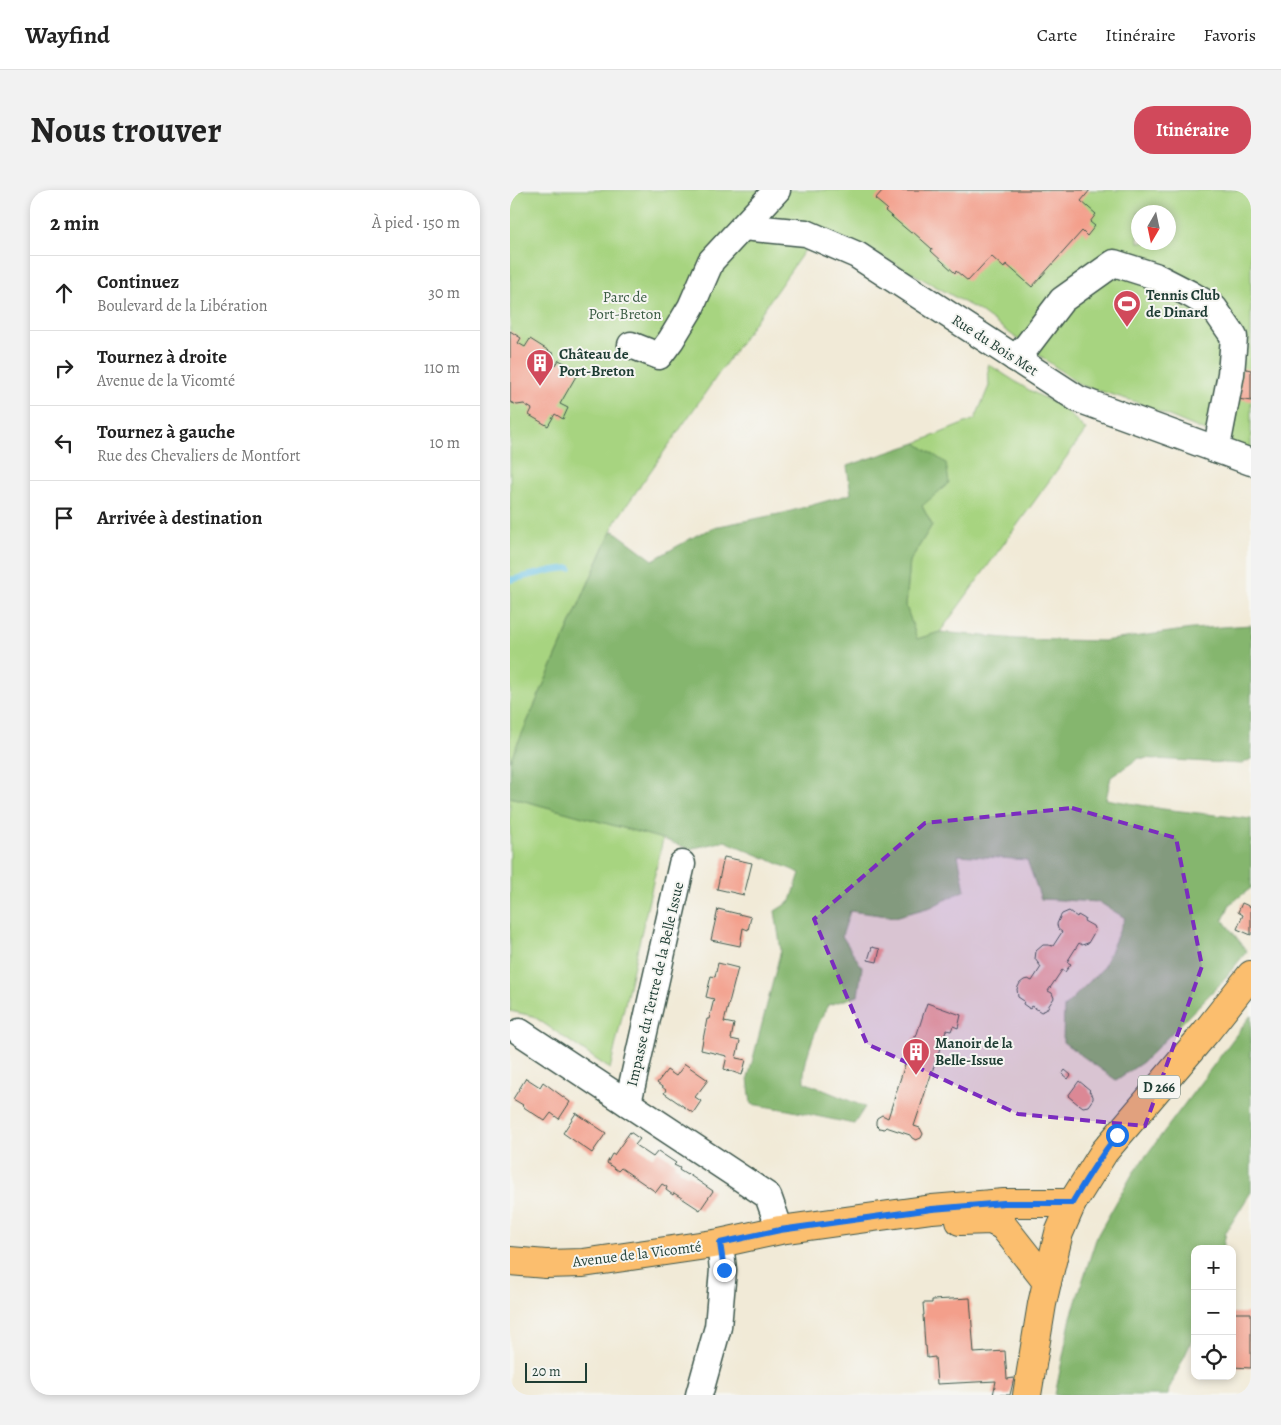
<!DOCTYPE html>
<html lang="fr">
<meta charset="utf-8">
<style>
body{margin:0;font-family:Alegreya,serif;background:#f2f2f2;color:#222}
.controls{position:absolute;right:15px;bottom:15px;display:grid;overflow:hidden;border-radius:10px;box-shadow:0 2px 8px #0003}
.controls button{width:45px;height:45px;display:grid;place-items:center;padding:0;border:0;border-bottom:1px solid #e0e0e0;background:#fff;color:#222;font:25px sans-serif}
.compass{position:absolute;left:621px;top:15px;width:45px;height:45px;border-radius:50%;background:#fff;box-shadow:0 2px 8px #0003;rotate:189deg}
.scale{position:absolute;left:15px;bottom:12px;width:62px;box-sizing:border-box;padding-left:5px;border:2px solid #1f3d34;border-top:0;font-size:14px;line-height:18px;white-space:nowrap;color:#1f3d34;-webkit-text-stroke:4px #f6f6f2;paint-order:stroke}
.stop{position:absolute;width:15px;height:15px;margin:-11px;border:4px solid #1a73e8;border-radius:50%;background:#fff}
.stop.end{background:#1a73e8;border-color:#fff;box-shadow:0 1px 5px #0008}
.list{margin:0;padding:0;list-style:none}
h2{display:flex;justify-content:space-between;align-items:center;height:65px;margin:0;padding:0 20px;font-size:21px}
h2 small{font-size:16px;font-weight:400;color:#767676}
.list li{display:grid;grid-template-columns:32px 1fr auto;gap:15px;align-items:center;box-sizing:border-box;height:75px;padding:0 20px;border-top:1px solid #e0e0e0}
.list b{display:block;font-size:19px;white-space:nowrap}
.list p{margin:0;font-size:16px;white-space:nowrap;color:#767676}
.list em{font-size:16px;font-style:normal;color:#767676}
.icon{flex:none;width:28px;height:28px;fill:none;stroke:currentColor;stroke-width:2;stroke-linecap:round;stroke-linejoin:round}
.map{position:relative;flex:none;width:741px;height:1205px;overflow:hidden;border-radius:20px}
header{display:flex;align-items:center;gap:30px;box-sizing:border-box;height:70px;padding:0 25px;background:#fff;border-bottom:1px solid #e0e0e0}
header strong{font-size:24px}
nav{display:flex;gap:28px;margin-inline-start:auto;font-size:18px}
.intro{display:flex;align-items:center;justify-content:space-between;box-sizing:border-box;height:120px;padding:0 30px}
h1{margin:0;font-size:35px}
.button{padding:12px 22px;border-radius:20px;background:#d1495b;color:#fff;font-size:18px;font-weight:700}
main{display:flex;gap:30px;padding:0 30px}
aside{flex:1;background:#fff;border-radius:20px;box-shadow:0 2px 8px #0003}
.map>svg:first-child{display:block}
.green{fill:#a7d480;stroke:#63885a;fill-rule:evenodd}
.forest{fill:#85b66e;stroke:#527a51}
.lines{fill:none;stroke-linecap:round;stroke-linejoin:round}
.stream{stroke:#67c2e5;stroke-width:6}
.building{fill:#f39f8b}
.minor-casing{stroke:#3e574c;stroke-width:29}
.major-casing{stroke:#3e574c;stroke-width:30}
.minor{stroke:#fff;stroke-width:26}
.major{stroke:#fbbe6e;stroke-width:28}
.route{stroke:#1a73e8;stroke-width:6}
.marked{fill:#7b2cbf;fill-opacity:0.2;stroke:#7b2cbf;stroke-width:4;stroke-dasharray:10 6;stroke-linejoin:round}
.labels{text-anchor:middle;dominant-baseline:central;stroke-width:4;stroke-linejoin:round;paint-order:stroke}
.shield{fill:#f6f6f2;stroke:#60746d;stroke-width:1}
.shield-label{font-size:14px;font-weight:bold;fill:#1f3d34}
.poi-label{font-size:15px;font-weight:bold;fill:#1f3d34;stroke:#f6f6f2;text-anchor:start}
.park-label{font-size:15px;fill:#3a5b43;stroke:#f6f6f2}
.street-label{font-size:15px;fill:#1f3d34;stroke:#f6f6f2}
</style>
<header>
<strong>Wayfind</strong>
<nav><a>Carte</a><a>Itinéraire</a><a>Favoris</a></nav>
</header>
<div class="intro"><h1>Nous trouver</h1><a class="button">Itinéraire</a></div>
<main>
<aside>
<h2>2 min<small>À pied · 150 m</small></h2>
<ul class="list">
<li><svg class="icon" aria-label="ahead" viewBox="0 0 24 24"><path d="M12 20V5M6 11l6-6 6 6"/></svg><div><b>Continuez</b><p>Boulevard de la Libération</p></div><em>30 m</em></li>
<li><svg class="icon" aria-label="right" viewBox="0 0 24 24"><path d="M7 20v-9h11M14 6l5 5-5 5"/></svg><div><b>Tournez à droite</b><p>Avenue de la Vicomté</p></div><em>110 m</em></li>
<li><svg class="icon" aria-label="left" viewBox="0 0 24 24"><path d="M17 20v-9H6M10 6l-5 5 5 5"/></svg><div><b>Tournez à gauche</b><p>Rue des Chevaliers de Montfort</p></div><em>10 m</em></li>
<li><svg class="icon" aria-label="arrive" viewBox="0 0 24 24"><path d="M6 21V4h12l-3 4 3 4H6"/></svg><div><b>Arrivée à destination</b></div></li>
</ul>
</aside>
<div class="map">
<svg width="741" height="1205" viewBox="0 0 741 1205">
<rect width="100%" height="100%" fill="#f6f6f2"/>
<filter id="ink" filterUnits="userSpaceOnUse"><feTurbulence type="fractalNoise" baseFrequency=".02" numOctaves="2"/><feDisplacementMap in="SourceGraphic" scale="10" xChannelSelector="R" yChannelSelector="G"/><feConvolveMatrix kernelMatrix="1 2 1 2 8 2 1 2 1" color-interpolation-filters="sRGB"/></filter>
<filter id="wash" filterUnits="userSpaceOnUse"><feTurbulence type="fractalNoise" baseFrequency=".0096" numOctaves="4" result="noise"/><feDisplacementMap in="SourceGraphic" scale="20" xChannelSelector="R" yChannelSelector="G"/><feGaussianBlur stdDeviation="1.12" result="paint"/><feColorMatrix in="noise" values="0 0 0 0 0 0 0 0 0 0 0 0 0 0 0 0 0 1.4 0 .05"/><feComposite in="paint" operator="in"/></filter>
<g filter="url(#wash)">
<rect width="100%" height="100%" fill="#f1ead7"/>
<g class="green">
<path d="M0,0H741V260L623,211L570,195L468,120L357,58L309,40L105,332L0,571ZM628,22H658V52H628Z"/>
<polygon points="478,174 517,199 552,217 576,240 430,442 407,449 396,416 400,371 422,335 412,316 435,273 406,253 465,229 479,196"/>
<polygon points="0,607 153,649 100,879 23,826 0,821"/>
</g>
<g class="forest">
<path d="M406,253L436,273L439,293L412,316L422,335L400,371L396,416L407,449L430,442L507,449L593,451L682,439L741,435V569L732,574L629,568L601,587L596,609L653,619L741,629V698L720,714L713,730L737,761L711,793L633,872L606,890L553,852L554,817L593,778L615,728L589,712L531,709L517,670L448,665L455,700L421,717L385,727L340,721L332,746L352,777L348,806L318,815C308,833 292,872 294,892L355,917L344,934L278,920L241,914L238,888L271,760L265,721L281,711L290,683L215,651L179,659L153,649L0,607V571L101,342L104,341L143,370L187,345L209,336L274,323L341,304L337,276Z"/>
<polygon points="741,825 741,1002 716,1042 713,1059 685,1059 685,1144 659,1199 658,1205 545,1205 561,1127 587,1046 623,983"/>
</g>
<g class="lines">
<polyline class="stream" points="0,390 43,380 60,378"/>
</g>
<g id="blocks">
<g class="building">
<polygon points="373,0 580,0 571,11 586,24 580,32 585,36 577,46 572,41 522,97 496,74 494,78 481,66 458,91 446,81 445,83 421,61 422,59 403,42 401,43 375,21 377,19 365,9"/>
<polygon points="0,141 11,148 8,153 15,157 20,149 44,164 39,171 46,175 49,170 69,181 50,214 58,218 53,229 45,224 38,236 19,225 22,219 14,214 7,215 0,212"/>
<polygon points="732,178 741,180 741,211 728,209"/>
<polygon points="214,667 242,673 234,705 207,699"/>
<polygon points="732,713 741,717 741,745 727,739 733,725 728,722"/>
<polygon points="208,719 241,727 238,740 233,738 230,756 201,750"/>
<polygon points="559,721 567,727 568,725 575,729 574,731 583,736 585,741 578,753 572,755 569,753 557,772 561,774 555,782 552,780 538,801 542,803 544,808 536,820 531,822 522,816 520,819 513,814 514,811 508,807 507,799 510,793 514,790 518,789 522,791 531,777 525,769 526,761 533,755 538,755 543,756 552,742 548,739 547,734 550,727 552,724"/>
<polygon points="362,757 370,759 367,772 358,770"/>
<polygon points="208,773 228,778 214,832 224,834 221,849 230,851 226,868 236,870 232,885 214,879 217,866 191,860 197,829 199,829 204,809 196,807 201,786 205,787"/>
<polygon points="417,813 451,825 448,838 443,836 441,841 436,840 404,936 410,938 413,944 411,948 406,950 402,948 400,945 376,937 374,939 369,938 366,935 366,931 367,928 372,925 378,928 404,846 406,847"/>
<polygon points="175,874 198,890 185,907 191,911 183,923 154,903 156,900 147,893 157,880 166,886"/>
<polygon points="555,880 561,885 558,889 552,884"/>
<polygon points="16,888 30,897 33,892 60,912 49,929 41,923 35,931 12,916 13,915 3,909"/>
<polygon points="569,891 580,900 579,901 583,906 583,909 578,916 573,917 569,914 569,915 558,906"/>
<polygon points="66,923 96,943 82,963 53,943"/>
<polygon points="120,942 130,949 125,955 143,967 148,961 166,973 164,975 170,978 169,980 177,985 178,984 203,1001 190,1020 164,1003 163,1005 156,1000 157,997 152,994 146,1002 111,978 108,981 97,973 102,964 104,965"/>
<polygon points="460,1108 464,1163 495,1161 497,1189 504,1188 500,1205 483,1205 486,1191 427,1194 425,1167 417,1168 416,1156 415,1156 413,1125 414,1125 413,1113 422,1113 422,1110"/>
<polygon points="722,1123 741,1123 741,1178 722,1177"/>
</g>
</g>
</g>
<g filter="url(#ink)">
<use href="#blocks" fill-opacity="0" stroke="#3e574c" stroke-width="1"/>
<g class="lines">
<defs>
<g id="minor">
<polyline points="233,37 296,43 347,65 568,209 741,272"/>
<polyline points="121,155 149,166 161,150 181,117 201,71 267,0"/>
<polyline points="505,168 517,156 552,110 604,73 645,86 680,104 704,118 724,147 721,184 709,246 705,259"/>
<polyline points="10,842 258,1006 270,1040"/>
<polyline points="118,913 172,674"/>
<polyline points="189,1205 208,1137 213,1080 210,1053"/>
</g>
<g id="major">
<polyline points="450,1031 481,1030 493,1036 537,1092"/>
<polyline points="0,1071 36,1074 73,1073 210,1053 270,1040 422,1019 494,1013 562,1013"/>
<polyline points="517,1205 532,1114 537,1092 549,1043 562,1013 594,962 696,842 741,785"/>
</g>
</defs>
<use href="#minor" class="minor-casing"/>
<use href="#major" class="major-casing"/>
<use href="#minor" class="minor"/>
<use href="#major" class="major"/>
</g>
</g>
<g class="lines" filter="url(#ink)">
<path class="route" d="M214,1080L210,1053L270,1040L422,1019L494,1013H562C576,989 590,967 607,945"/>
</g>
<path class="marked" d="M562,618L666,648L692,776L635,936L508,924L357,854L304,729L415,633Z"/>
<defs>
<symbol id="stadium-pin" viewBox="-11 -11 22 30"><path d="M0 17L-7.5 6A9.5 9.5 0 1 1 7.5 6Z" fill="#d1495b" stroke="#f6f6f2"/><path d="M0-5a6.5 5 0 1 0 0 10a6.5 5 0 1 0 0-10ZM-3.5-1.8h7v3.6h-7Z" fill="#fff"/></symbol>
<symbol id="building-pin" viewBox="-11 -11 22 30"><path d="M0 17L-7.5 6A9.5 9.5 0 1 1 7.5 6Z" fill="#d1495b" stroke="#f6f6f2"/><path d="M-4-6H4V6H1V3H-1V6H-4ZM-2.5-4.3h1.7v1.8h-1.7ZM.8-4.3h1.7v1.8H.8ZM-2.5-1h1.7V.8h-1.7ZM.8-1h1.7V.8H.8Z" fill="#fff"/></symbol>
</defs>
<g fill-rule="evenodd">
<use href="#stadium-pin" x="601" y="98" width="32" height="43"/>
<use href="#building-pin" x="14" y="157" width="32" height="43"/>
<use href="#building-pin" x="390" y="846" width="32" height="43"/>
</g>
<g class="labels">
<rect class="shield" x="628" y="885.5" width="42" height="23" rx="4"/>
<g class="shield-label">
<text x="649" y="897">D 266</text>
</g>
<g class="poi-label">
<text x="636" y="105">Tennis Club<tspan x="636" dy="17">de Dinard</tspan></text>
<text x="49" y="164">Château de<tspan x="49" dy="17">Port-Breton</tspan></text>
<text x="425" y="853">Manoir de la<tspan x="425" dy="17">Belle-Issue</tspan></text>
</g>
<g class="park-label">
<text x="115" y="107">Parc de<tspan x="115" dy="17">Port-Breton</tspan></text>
</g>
<g class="street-label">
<text transform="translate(485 155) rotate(33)">Rue du Bois Met</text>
<text transform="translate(145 794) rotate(-77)">Impasse du Tertre de la Belle Issue</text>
<text transform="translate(127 1064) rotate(-7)">Avenue de la Vicomté</text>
</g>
</g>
</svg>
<div class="controls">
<button>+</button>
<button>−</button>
<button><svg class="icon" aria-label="locate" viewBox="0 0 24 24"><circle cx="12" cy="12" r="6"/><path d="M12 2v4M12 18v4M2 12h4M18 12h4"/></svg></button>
</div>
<svg class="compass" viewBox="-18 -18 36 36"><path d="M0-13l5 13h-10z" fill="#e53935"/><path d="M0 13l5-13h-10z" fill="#767676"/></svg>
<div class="scale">20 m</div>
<div class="stop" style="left:607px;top:945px"></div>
<div class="stop end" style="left:214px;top:1080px"></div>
</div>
</main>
